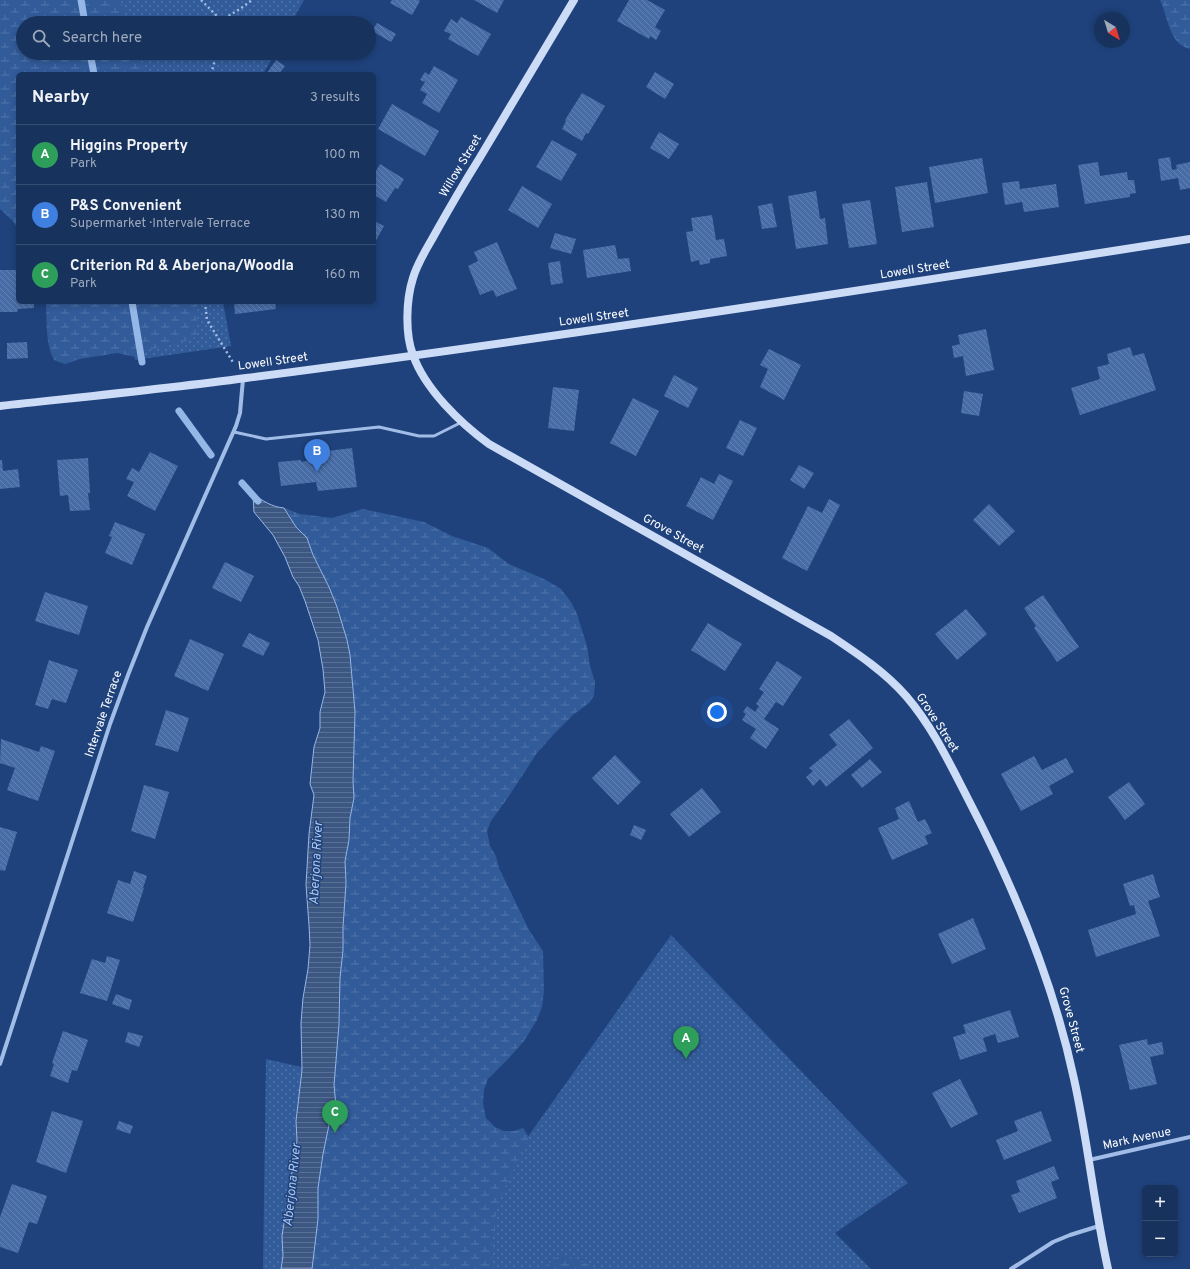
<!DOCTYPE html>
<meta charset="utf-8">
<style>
body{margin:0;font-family:Overpass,sans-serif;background:#243e66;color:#f1f3f6}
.controls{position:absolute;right:12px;bottom:12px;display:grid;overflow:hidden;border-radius:6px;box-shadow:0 2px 6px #0003}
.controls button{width:36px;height:36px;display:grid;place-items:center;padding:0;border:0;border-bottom:1px solid #364d72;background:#17325d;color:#f1f3f6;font:20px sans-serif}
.compass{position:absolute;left:1094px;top:12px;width:36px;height:36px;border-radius:50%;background:#17325d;box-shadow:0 2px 6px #0003;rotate:142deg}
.you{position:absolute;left:717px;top:712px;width:14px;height:14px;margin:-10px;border:3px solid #fff;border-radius:50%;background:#1a73e8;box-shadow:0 0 0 6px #1a73e833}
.badge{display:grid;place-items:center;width:26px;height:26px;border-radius:50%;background:#f5d361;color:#fff;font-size:13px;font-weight:700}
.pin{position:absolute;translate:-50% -33px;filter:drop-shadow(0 1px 2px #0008)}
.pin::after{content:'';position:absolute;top:21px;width:14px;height:12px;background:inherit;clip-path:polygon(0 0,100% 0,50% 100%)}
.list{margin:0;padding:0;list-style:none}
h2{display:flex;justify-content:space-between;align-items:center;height:52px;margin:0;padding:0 16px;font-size:17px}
h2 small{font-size:13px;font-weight:400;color:#9eaabc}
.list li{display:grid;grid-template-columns:26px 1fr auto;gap:12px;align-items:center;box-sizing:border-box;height:60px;padding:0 16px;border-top:1px solid #364d72}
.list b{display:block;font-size:15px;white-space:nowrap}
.list p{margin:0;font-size:13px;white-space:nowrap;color:#9eaabc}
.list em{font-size:13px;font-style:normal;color:#9eaabc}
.icon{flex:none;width:22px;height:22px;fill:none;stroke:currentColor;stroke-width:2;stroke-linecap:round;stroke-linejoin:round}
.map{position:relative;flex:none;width:1190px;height:1269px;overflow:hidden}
.search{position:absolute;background:#17325d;box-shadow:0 2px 6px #0003;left:16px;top:16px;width:360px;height:44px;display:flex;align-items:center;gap:10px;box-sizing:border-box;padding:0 14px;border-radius:22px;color:#9eaabc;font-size:15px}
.panel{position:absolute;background:#17325d;box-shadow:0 2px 6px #0003;left:16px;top:72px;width:360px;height:232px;border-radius:6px}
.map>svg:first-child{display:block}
.grass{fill:url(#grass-dots)}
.wetland{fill:url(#wetland-marsh)}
.water{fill:url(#water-rules);stroke:#95b7e8}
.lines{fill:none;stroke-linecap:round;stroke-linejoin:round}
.stream{stroke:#95b7e8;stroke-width:7}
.building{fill:url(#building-back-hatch)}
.path{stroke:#a1bde7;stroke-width:2.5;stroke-dasharray:2 3;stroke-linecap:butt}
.service{stroke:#a1bde7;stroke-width:3}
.minor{stroke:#a1bde7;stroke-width:4}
.secondary{stroke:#ccdbf6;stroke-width:8}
.labels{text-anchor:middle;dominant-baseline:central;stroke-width:3;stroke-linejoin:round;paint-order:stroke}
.street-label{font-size:12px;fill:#fff;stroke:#1f427c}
.water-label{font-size:13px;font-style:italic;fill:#acc7ef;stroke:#1f427c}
</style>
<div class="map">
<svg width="1190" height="1269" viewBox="0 0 1190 1269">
<defs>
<pattern id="grass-dots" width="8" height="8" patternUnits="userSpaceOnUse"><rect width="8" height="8" fill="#325b9a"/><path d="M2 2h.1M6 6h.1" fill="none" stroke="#5174a9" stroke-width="1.8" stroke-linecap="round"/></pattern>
<pattern id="wetland-marsh" width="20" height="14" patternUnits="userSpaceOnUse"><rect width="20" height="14" fill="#325b9a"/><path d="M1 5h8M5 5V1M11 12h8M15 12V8" fill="none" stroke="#5174a9"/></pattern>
<pattern id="water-rules" width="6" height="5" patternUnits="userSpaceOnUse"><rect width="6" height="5" fill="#3c5781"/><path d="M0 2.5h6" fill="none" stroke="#597094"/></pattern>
<pattern id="building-back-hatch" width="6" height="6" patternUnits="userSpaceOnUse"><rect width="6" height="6" fill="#476ca6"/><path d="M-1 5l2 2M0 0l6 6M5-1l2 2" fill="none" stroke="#6382b3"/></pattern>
</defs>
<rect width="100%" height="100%" fill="#1f427c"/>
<g class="grass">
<polygon points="0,0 304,0 291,23 23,23 23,53 275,53 263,74 18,74"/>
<polygon points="127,302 223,302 231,346 135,360"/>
<polygon points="671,935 908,1183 835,1233 871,1269 263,1269 266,1059 323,1072 488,1193"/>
</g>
<g class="wetland">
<polygon points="0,0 121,0 127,23 23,23 23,53 137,53 143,64 146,74 18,74 18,229 13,221 0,209"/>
<path d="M1160,0H1190V49C1187,48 1184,47 1181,45C1168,35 1167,14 1160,0Z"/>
<path d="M46,302H198L196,337L177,344L146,350L136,357L117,353L80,359L65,364L54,360C45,343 47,321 46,302Z"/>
<path d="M284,508L300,514L332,518L363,509L424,522L452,536L488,548L509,564L544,579L561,589L571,602L577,614L587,646L590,666L595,682L594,696L589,703L573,715L554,734L537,753L509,796L491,821L487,831L490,846L496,856L499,868L529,930L543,951L544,991L542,1007L537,1020L524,1041L509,1058L488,1079L484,1090L483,1103L486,1118L495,1127L504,1131H514L523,1128L529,1137C526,1142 525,1149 522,1154C512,1173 501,1193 496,1214C495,1220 496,1226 494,1232C491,1246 490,1255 494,1269H312L318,1219V1188L323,1154L330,1120L336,1106L334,1085L339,1024L340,978L343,950V927L346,883L345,861L349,840L350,818L354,798L353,781L355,712L350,655L347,640L337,607L329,587L313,555L307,538L296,527Z"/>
<polygon points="563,1256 580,1261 597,1269 541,1269 556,1258"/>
</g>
<path class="water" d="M253,494C263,501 272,507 284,508L296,527L307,538L313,555L329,587L337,607L347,640L350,655L355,712L353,781L354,798L350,818L349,840L345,861L346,883L343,927V950L340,978L339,1024L334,1085L336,1106L330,1120L323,1154L318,1188V1219L312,1269H281L283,1256L282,1236L297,1140L296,1121L302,1070L301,1023L303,998L308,969L310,945L309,925L306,885L309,834L314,795L310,784L314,747L320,728V712L325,692L323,669L318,640L305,601L299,586L293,577L285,557L273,535L254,512Z"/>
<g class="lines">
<g class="stream">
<polyline points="81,0 85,23"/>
<polyline points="90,53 94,74"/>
<polyline points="132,302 142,362"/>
<polyline points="179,411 211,455"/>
<polyline points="242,483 258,501"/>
</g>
</g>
<g class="building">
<polygon points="392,0 418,0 420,1 412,15 390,3"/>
<polygon points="474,0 504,0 497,13"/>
<polygon points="629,0 647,0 665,10 655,27 661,31 656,40 650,36 649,39 617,21"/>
<polygon points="461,17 491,34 478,56 448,39 451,34 444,31 451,19 457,23"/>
<polygon points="377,23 396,34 391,42 372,31"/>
<polygon points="276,60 285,66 279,74 268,74 267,73"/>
<polygon points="434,66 458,80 439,113 422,103 427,94 420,90 425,82 420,80 425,72 429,75"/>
<polygon points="655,72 674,84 665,99 646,87"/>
<polygon points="582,93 605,106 588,134 586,133 582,141 562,129 566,121 565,120"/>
<polygon points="392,104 439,131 425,156 378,129"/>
<polygon points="659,132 679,144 669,159 650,148"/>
<polygon points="552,140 577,154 561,181 536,167"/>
<polygon points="1170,157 1172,170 1177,169 1176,165 1190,162 1190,188 1180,190 1178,178 1161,181 1158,159"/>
<polygon points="982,158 988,193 935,203 929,167"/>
<polygon points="1098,162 1100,176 1127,172 1128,180 1134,180 1136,193 1130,194 1130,197 1085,204 1078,165"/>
<polygon points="380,164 404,179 398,189 395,188 386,202 374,195 374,174"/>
<polygon points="1019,181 1020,189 1056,184 1059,207 1024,212 1022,202 1005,205 1002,183"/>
<polygon points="927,182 934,227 902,232 895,187"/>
<polygon points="522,186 552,204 538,228 508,210"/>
<polygon points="816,191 820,219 825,218 828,244 796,249 788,196"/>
<polygon points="870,200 877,244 849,248 842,204"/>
<polygon points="772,203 777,227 762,229 758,206"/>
<polygon points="712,215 716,240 724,239 727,256 710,259 710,263 700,265 699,260 691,262 686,232 693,231 691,218"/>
<polygon points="374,221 384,226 374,244"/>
<polygon points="555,233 576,239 571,254 550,248"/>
<polygon points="497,242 517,289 496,297 493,290 480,295 468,266 478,261 474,252"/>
<polygon points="615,245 618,259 629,258 631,271 587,278 583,250"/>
<polygon points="560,261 563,283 551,285 548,263"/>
<polygon points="0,270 18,270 18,302 34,302 34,308 18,309 17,312 0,312"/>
<polygon points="234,302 275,302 276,309 235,314"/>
<polygon points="986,329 994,370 966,376 963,356 954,358 952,346 960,344 958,335"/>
<polygon points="27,342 28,358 7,359 7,343"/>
<polygon points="1130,347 1133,356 1144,353 1156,390 1080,415 1071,388 1100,379 1097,367 1109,364 1107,354"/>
<polygon points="769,349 801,365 784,400 760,387 768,369 760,365"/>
<polygon points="674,375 698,388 688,408 664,396"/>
<polygon points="553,387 579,390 574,431 548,428"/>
<polygon points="964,391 983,394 979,416 961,413"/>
<polygon points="633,398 659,411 636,456 610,443"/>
<polygon points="740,420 757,428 743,456 726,448"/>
<polygon points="352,448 357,487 318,491 316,482 281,486 278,462 301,460 301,462 311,460 310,453"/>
<polygon points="150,452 178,466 155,511 127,496 134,482 126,479 132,468 139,472"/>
<polygon points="88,458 90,493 88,493 90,510 70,511 68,495 60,496 57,460"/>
<polygon points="0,460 2,460 3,471 18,469 20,487 0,489"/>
<polygon points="799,465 814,473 804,489 790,480"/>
<polygon points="719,474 733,481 713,520 686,506 701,477 714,484"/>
<polygon points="829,499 840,505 807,571 782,558 808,506 822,513"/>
<polygon points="989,504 1015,531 999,546 973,520"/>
<polygon points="115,522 145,534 132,565 105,553 112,537 109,536"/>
<polygon points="225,562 254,576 241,602 212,588"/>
<polygon points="45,592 88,606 79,635 35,621"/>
<polygon points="1043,595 1079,647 1057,662 1034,628 1036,626 1024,608"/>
<polygon points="966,609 987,634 957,660 935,634"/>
<polygon points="708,623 742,644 725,671 691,650"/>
<polygon points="249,633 270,643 263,656 242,646"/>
<polygon points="190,639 224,654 208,691 174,676"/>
<polygon points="49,660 78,670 66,703 52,699 48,709 35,705"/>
<polygon points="777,661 802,677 783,706 776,702 764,719 779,729 766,749 750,738 756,729 742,720 746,714 743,712 747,706 755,712 759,706 756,704 764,692 759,689"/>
<polygon points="166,710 189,718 178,752 155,745"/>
<polygon points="849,719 873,748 826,787 820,779 813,786 806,777 813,771 809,768 837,745 829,735"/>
<polygon points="1,739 39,752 41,746 55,751 38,801 7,790 15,768 0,763"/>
<polygon points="615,755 641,782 618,805 592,778"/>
<polygon points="1034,756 1042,770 1066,758 1074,772 1049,786 1053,794 1021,811 1001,774"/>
<polygon points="870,759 882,772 862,788 851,775"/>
<polygon points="1129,782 1145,804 1125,820 1108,797"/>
<polygon points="144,785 169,792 155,839 131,831"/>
<polygon points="702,788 721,812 689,837 670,814"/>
<polygon points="909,801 918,822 925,819 932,833 925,836 928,844 892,860 878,828 899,819 895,808"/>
<polygon points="634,825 646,830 641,840 630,835"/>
<polygon points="0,827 17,832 5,871 0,870"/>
<polygon points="134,871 147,876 143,888 144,888 133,922 107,913 118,880 130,884"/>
<polygon points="1153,874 1160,897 1148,901 1160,936 1096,957 1088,930 1136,914 1134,905 1130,906 1123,884"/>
<polygon points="973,918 986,949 952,964 938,934"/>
<polygon points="107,956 120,960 107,1001 80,993 92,959 105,963"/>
<polygon points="116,994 132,1000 129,1010 112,1004"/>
<polygon points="1010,1010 1019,1037 998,1043 995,1034 983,1038 987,1051 960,1060 953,1037 966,1033 963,1025"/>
<polygon points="63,1031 88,1040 77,1071 72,1070 68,1083 50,1076 54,1064 52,1063"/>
<polygon points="128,1032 143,1036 139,1047 125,1042"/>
<polygon points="1147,1039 1148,1045 1162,1042 1164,1054 1150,1057 1157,1084 1130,1090 1119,1045"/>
<polygon points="960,1079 978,1114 951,1128 932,1093"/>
<polygon points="52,1111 83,1121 66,1173 36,1162"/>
<polygon points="1041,1111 1052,1141 1004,1160 996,1140 1018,1131 1014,1121"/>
<polygon points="119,1121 133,1126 130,1134 116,1129"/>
<polygon points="1054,1166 1059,1179 1051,1182 1057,1198 1019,1213 1011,1195 1020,1192 1016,1181"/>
<polygon points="12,1184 47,1196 37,1224 29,1222 18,1253 0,1247 0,1217"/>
</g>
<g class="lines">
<g class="path">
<polyline points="201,0 216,15 220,23"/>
<polyline points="220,21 240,9 252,0"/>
<polyline points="211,74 217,53"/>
<polyline points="205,302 207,320 234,364"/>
</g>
<polyline class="service" points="234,432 266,439 379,427 419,436 434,436 462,422"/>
<g class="minor">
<polyline points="0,1064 110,724 128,675 147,627 236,426 240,413 243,379"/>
<polyline points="1089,1160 1190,1137"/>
<polyline points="1011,1269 1053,1242 1070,1235 1099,1226"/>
</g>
<g class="secondary">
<path d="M574,0C542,53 511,106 479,159C464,183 450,207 436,232C428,247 418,261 413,278C406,300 405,334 413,355C425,389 460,423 489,444L831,636C858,654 885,672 906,696C932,726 949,762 967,797C1014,887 1053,980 1074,1079C1088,1142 1094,1206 1108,1269"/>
<path d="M0,406C82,397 164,389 246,378C561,337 876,288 1190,239"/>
</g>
</g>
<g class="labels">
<g class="street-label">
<text transform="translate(461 166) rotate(-59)">Willow Street</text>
<text transform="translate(915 270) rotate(-9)">Lowell Street</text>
<text transform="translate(594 318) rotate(-8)">Lowell Street</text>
<text transform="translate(273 362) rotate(-8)">Lowell Street</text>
<text transform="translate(673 534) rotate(29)">Grove Street</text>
<text transform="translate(104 714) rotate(-71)">Intervale Terrace</text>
<text transform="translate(937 723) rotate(57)">Grove Street</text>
<text transform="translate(1071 1020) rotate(75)">Grove Street</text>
<text transform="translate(1137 1139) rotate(-12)">Mark Avenue</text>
</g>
<g class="water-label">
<text transform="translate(317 863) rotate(-87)">Aberjona River</text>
<text transform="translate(293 1185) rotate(-84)">Aberjona River</text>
</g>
</g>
</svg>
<div class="controls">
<button>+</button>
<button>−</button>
</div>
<svg class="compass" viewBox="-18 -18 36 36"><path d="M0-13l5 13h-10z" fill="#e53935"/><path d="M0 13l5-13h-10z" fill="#9eaabc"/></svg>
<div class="you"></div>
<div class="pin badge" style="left:686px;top:1059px;background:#2e9e5b">A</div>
<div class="pin badge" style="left:317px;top:472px;background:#3f7fe0">B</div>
<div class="pin badge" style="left:335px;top:1133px;background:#2e9e5b">C</div>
<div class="search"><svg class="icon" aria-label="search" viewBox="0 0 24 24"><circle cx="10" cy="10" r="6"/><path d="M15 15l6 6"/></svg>Search here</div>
<section class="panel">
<h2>Nearby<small>3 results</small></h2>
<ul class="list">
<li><span class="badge" style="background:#2e9e5b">A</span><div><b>Higgins Property</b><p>Park</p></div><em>100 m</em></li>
<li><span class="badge" style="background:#3f7fe0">B</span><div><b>P&amp;S Convenient</b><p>Supermarket · Intervale Terrace</p></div><em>130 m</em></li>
<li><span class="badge" style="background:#2e9e5b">C</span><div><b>Criterion Rd &amp; Aberjona/Woodla</b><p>Park</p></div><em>160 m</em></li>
</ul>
</section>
</div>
